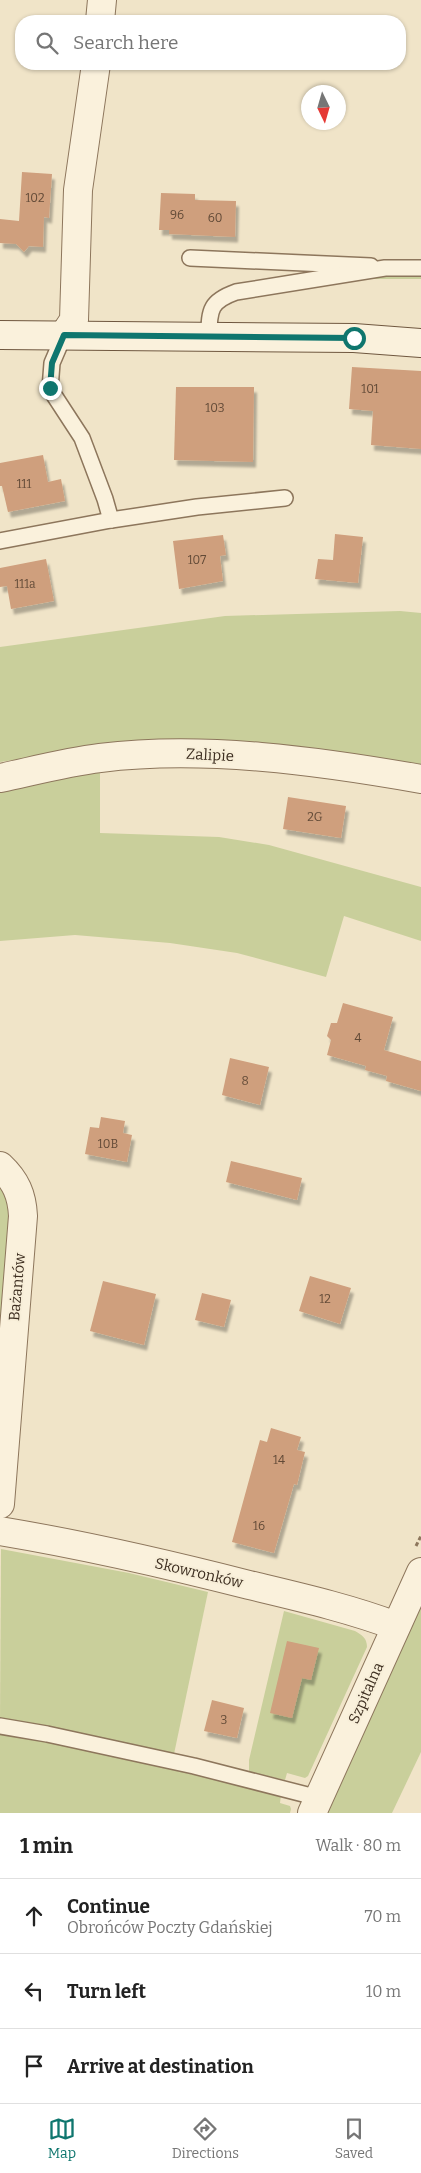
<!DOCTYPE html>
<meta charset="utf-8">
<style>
body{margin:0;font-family:Bitter,serif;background:#f2f2f2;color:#222}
.compass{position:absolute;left:301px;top:85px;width:45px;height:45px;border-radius:50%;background:#fff;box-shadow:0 1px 4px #0004;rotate:175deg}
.stop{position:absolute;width:15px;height:15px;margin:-11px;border:4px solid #0f766e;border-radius:50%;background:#fff}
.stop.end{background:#0f766e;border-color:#fff;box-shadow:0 1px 5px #0008}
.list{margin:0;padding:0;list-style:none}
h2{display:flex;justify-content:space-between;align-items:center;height:65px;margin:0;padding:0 20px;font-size:21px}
h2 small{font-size:16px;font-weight:400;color:#767676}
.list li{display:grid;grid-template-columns:32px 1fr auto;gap:15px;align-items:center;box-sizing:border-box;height:75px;padding:0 20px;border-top:1px solid #e0e0e0}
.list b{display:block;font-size:19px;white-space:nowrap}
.list p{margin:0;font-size:16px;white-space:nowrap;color:#767676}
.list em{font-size:16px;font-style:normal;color:#767676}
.icon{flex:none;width:28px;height:28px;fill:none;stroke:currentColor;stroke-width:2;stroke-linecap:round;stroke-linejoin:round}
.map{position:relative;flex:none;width:421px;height:1813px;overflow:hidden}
.search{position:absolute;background:#fff;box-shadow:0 1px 4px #0004;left:15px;right:15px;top:15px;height:55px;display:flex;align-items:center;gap:12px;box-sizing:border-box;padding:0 18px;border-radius:20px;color:#767676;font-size:19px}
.sheet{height:290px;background:#fff}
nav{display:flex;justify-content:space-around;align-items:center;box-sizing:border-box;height:70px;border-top:1px solid #e0e0e0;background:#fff;font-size:14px;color:#767676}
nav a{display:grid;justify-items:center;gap:2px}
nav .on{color:#0f766e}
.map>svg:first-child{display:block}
.green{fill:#c9cf9b}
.building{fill:#cf9f7d;filter:url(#shadow)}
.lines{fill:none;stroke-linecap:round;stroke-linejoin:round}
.lane-casing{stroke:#8d765c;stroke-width:18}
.street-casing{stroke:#8d765c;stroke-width:30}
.secondary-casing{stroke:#6f573f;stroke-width:30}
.path{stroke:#8d765c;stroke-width:3;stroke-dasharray:4 2.5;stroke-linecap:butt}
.lane{stroke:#faf1dc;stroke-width:15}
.street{stroke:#faf1dc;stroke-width:28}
.secondary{stroke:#faf1dc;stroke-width:28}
.route{stroke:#0f766e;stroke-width:6}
.labels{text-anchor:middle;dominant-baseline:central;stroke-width:4;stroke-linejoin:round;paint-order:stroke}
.number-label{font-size:12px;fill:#624a37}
.street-label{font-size:15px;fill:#3d2e20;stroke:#f7eed8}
</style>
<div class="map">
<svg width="421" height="1813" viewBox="0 0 421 1813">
<defs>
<filter id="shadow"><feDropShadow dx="3" dy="5.5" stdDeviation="1" flood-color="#0004"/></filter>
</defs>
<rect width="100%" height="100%" fill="#f0e4c8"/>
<g class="green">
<polygon points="421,273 421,279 368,279 375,276"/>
<polygon points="400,611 421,613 421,767 96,748 0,762 0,647 225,616"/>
<polygon points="100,768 100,833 219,837 269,845 421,887 421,941 344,916 326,977 237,953 170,943 75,935 0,941 0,789"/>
<polygon points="0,1186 6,1194 10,1224 0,1336"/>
<polygon points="1,1549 129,1573 208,1592 174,1754 0,1720"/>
<polygon points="421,1597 421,1752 392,1813 322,1813"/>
<path d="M284,1611L355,1631C362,1635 367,1638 367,1647L308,1776L305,1778L287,1773L285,1780L249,1772V1760Z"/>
<polygon points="0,1734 79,1748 281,1795 280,1803 290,1806 291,1809 290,1813 0,1813"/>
</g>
<g class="building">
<polygon points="22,172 52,174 49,218 44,217 43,247 29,246 24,252 16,244 0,243 0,219 19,221"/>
<polygon points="161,193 195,194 195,200 236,201 235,237 169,234 169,230 159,230"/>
<polygon points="352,367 421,371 421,449 371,445 373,411 349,409"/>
<polygon points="176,387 254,387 253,462 174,460"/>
<polygon points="43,455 48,482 61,479 65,501 8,512 2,486 0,486 0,463"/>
<polygon points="335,534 363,537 358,583 315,579 318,559 333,560"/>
<polygon points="223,535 226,555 220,556 223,581 179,589 173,541"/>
<polygon points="46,559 54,601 11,609 7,586 0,587 0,568"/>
<polygon points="288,797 346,806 341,838 283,829"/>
<polygon points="343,1003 393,1017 384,1050 421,1061 421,1091 386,1081 387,1076 365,1070 366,1066 327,1055 331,1040 327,1036 331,1023 337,1023"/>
<polygon points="230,1058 269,1067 260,1105 222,1095"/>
<polygon points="101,1117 125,1121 123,1133 132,1135 127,1162 85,1154 90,1127 99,1128"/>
<polygon points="231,1161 302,1178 297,1200 226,1182"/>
<polygon points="310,1276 351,1288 340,1324 299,1311"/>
<polygon points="103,1281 156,1294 144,1345 90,1331"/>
<polygon points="202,1293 231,1300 224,1327 195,1320"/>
<polygon points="271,1428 301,1437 297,1450 305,1452 297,1485 294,1484 274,1553 232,1542 260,1440 267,1442"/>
<polygon points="287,1641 319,1648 311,1680 302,1678 292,1718 270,1713"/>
<polygon points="212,1700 244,1708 237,1738 204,1731"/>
</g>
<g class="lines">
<defs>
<g id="lane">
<polyline points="190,258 371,266"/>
<polyline points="64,335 52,363 50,389 82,438 105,499 111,520"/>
<path d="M209,335C209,309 211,301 236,292L385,268H421"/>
<polyline points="0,541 111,520 197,507 285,498"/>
<polyline points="0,1726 47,1734 194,1766 319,1798"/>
</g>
<g id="street">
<polyline points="100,21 102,0"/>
<polyline points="64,335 74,320 78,190 96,64"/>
<path d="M0,778C33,771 67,762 100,758C203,745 319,761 421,779"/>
<path d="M0,1166C16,1181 22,1195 23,1216L0,1504"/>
<path d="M0,1531C84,1545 167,1564 249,1585C299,1597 348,1608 396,1626"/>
<polyline points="312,1813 421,1572"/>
</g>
<polyline id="secondary" points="0,335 354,338 421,343"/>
</defs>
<use href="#lane" class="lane-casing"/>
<use href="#street" class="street-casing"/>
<use href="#secondary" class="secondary-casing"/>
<polyline class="path" points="416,1546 421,1536"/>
<use href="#lane" class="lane"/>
<use href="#street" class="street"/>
<use href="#secondary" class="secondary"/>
</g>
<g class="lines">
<polyline class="route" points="50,388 52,363 64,335 354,338"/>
</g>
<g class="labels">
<g class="number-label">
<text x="35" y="198">102</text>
<text x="177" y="215">96</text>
<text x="215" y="218">60</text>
<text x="370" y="389">101</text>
<text x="215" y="408">103</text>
<text x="24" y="484">111</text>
<text x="197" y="560">107</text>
<text x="25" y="584">111a</text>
<text x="315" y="817">2G</text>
<text x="358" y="1038">4</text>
<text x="245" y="1081">8</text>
<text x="108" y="1144">10B</text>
<text x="325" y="1299">12</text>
<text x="279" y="1460">14</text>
<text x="259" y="1526">16</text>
<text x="224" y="1720">3</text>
</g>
<g class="street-label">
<text transform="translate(210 755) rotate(3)">Zalipie</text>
<text transform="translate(17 1287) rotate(-85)">Bażantów</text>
<text transform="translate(199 1573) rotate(13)">Skowronków</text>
<text transform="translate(366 1693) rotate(-66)">Szpitalna</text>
</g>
</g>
</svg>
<svg class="compass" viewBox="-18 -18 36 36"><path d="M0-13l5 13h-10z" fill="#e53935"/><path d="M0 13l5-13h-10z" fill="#767676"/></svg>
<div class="stop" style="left:354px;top:338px"></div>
<div class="stop end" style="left:50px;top:388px"></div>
<div class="search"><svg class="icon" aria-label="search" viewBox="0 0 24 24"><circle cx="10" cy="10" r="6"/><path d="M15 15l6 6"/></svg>Search here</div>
</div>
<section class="sheet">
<h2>1 min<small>Walk · 80 m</small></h2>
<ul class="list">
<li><svg class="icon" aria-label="ahead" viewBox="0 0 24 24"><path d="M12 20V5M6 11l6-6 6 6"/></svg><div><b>Continue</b><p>Obrońców Poczty Gdańskiej</p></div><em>70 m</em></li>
<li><svg class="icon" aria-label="left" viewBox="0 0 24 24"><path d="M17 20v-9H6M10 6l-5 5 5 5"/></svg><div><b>Turn left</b></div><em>10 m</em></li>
<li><svg class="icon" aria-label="arrive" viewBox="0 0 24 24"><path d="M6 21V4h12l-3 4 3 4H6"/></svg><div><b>Arrive at destination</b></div></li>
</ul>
</section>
<nav>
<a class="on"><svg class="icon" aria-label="map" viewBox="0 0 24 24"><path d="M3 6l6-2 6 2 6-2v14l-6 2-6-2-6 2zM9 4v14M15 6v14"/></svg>Map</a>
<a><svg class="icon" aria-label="directions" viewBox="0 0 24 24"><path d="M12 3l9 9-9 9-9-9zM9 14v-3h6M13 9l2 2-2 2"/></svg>Directions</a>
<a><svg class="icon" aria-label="saved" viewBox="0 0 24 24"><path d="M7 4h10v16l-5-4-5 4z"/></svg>Saved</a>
</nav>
